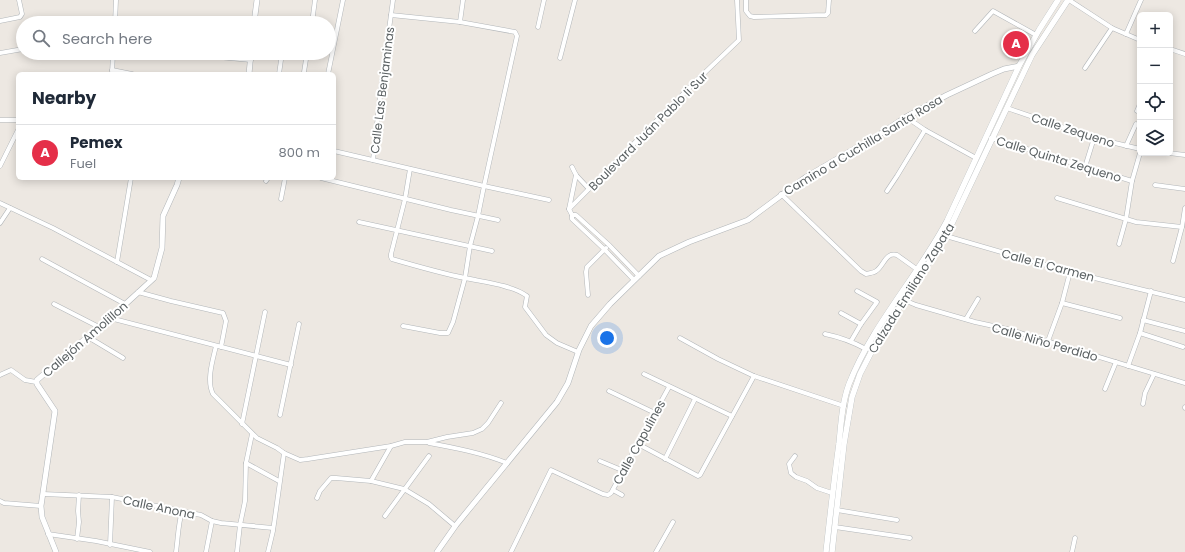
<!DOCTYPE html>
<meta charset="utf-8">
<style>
body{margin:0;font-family:Poppins,sans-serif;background:#f2f2f3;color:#1f2937}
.controls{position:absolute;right:12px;top:12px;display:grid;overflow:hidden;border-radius:6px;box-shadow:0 2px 10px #0003}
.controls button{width:36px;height:36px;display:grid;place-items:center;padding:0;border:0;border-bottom:1px solid #e0e1e3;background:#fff;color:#1f2937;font:20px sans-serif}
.you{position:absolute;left:607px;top:338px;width:14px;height:14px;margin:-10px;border:3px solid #fff;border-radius:50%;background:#1a73e8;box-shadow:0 0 0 6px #1a73e833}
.badge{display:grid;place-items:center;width:26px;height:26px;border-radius:50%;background:#e52f49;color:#fff;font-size:13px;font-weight:700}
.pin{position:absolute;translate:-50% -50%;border:2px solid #fff;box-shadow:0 1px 4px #0006}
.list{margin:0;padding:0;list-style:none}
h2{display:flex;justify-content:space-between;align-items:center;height:52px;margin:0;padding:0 16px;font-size:17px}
h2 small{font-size:13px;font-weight:400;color:#747a83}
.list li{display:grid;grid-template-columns:26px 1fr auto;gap:12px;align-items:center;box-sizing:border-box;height:56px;padding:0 16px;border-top:1px solid #e0e1e3}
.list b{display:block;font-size:15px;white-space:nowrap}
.list p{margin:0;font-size:13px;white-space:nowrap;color:#747a83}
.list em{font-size:13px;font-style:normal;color:#747a83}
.icon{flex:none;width:22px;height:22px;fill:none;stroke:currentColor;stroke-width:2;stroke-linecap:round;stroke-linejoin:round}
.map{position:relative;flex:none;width:1185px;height:552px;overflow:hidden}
.search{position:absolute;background:#fff;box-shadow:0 2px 10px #0003;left:16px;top:16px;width:320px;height:44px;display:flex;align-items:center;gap:10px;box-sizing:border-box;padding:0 14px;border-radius:22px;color:#747a83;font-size:15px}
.panel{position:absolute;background:#fff;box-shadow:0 2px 10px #0003;left:16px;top:72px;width:320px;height:108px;border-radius:6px}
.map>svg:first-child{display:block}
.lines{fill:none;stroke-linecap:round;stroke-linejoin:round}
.minor-casing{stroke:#b2b6b9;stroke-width:5}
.tertiary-casing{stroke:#b2b6b9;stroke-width:6}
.secondary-casing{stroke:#b1b7b9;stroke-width:6}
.minor{stroke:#fff;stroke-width:4}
.tertiary{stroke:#fff;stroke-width:5}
.secondary{stroke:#fff;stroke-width:5.5}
.labels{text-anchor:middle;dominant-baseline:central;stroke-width:4;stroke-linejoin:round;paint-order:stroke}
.street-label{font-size:12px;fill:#5a6062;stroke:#fff}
</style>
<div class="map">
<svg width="1185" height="552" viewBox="0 0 1185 552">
<rect width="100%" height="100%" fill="#ede8e2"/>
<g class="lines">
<defs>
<g id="minor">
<polyline points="746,0 746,11 750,16 754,17 826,15 828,13 829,0"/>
<polyline points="1069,0 1112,28 1140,40"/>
<polyline points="391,15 460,22 515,32 517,36 484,186 478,216 470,246 465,278 453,322 448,333 440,333 403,326"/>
<polyline points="0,21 20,17 22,14 19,0"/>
<polyline points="460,22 463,0"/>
<polyline points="115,23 116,0"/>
<polyline points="312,23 315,0"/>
<polyline points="538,27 544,0"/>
<polyline points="975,31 993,11 1036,35"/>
<polyline points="1126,34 1141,0"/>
<polyline points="1170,49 1185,54"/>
<polyline points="0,53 23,49"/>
<polyline points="174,53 251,60"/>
<polyline points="560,58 575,0"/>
<polyline points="1085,68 1112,28"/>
<polyline points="112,70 132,74"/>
<polyline points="304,72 307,53"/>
<polyline points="112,74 113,53"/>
<polyline points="279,74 282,53"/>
<polyline points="328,74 343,0"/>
<polyline points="1007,108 1094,138 1140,149"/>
<polyline points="1137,111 1140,104"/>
<polyline points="906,117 925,130 976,158"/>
<polyline points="0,120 18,120"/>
<polyline points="991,138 1132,181"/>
<polyline points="1126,146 1136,124"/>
<polyline points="334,151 484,186 549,200"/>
<polyline points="1169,153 1185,155"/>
<polyline points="373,160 381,88 393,0"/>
<polyline points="0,166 18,130"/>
<polyline points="572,167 576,175 589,189"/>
<polyline points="1085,167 1094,138"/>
<path d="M410,169L405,199L391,254V257L392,259C416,266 440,273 465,278C483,282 512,285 527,296L525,307L546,335L557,343L578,352"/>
<polyline points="576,175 569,209 572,215 572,219 604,249 634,280"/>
<polyline points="321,178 451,210 498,220"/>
<polyline points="266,181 268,178"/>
<polyline points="1155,185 1185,189"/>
<polyline points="887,191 897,176 925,130"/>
<path d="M781,194L861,271L866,274C869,273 874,273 876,271C884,266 885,252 897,255L918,270"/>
<polyline points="1057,198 1136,222 1182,227"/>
<polyline points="281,199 285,178"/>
<polyline points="0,203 53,228 151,280"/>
<polyline points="569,209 697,80 739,40 737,0"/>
<polyline points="572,215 576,215 609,245 639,276"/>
<polyline points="359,222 492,251"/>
<polyline points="0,223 10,208"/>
<polyline points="946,236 1070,272 1185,300"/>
<polyline points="1119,244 1126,219 1132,181 1140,153"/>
<polyline points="42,259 125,304"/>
<polyline points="1173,261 1182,227 1185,208"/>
<polyline points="117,262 131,178"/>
<polyline points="138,292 171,301 223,313 226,321 221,347"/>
<polyline points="588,295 586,272 587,267 606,248"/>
<polyline points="904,300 916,305 975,322 1007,329 1185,383"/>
<polyline points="1062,303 1120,318"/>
<polyline points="54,304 99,327"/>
<polyline points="841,313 861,324"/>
<polyline points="110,318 291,365"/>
<polyline points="966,319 978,299"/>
<polyline points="1143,320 1185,331"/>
<polyline points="1140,333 1183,347"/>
<path d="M825,334C840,337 853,342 866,349"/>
<polyline points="88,337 123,358"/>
<polyline points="680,338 718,359 754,376 844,406"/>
<polyline points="851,341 861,324 877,302 857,291"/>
<polyline points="1048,341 1062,303 1070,272"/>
<path d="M216,346C213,359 206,381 213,394L257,438L277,448L284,453L300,460L308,459L391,446L405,442H427L447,437L473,433L482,429L488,423L501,403"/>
<polyline points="1128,366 1140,333 1151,291"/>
<polyline points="644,374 732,416"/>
<polyline points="0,375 11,370 25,380 36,382"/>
<polyline points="1105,389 1116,362"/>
<polyline points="609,391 655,413"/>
<polyline points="1143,404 1145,393 1154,374"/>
<polyline points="1185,408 1185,407"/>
<polyline points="280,415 299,324"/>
<polyline points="242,424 265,312"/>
<path d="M429,443C456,448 482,453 507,463"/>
<polyline points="638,444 698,476 700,475 754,376"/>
<polyline points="795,456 789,464 791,473 796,477 807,481 817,488 832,493"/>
<polyline points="665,459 695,399"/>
<polyline points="600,461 624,471"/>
<polyline points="246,463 279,481"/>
<polyline points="371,481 391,446"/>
<polyline points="613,490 622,495"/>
<polyline points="43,494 112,497 201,515 212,521 221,523 273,528"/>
<polyline points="317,498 320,491 331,478 336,478 371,481 404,489 429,504 455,526"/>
<polyline points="0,501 4,503 41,506"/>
<polyline points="837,510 897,520"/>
<polyline points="385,516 429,456"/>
<polyline points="835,527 910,538"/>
<polyline points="48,534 96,541 150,552"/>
<polyline points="77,539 79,522 78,511 79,495"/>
<polyline points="110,545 112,497"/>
<path d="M176,552C178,538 178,525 182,511"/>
<polyline points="206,552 212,521"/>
<polyline points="237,552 240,525 245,501 246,463 252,434"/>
<polyline points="268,552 273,531 284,453"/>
<polyline points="511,552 551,470 603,494 608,495 611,493 669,387"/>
<polyline points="656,552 673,522"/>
<polyline points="1072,552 1075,538"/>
</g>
<g id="tertiary">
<polyline points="254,23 257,0"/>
<polyline points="249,74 251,53"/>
<polyline points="56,552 42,517 41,506 55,411 37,384 37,380 119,310 154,278 162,248 163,216 177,185 179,178"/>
<polyline points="437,552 456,525 557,402 568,383 579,350 591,326 610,304 659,256 689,242 748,220 806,177 880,134 906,117 947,95 992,74 1004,69 1019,66"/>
</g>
<g id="secondary">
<path d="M826,552C830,516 834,480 839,444C841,424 842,403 849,384C872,325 918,276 947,221L1019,66L1039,30L1058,0"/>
<polyline points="832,552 844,444 852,397 860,374 877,341 928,264 946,236 1032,55 1068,0"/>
</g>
</defs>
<use href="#minor" class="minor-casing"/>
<use href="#tertiary" class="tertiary-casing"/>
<use href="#secondary" class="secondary-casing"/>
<use href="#minor" class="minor"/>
<use href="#tertiary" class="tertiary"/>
<use href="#secondary" class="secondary"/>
</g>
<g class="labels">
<g class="street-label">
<text transform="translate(382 90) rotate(-83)">Calle Las Benjaminas</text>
<text transform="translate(1073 130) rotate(18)">Calle Zequeno</text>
<text transform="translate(648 131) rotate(-45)">Boulevard Juán Pablo Ii Sur</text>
<text transform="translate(863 145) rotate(-31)">Camino a Cuchilla Santa Rosa</text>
<text transform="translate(1059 159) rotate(17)">Calle Quinta Zequeno</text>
<text transform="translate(1048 265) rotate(15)">Calle El Carmen</text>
<text transform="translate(911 288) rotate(-58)">Calzada Emiliano Zapata</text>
<text transform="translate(85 339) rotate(-41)">Callejón Amolillon</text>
<text transform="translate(1045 342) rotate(16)">Calle Niño Perdido</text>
<text transform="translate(639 442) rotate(-61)">Calle Capulines</text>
<text transform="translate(159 507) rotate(12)">Calle Anona</text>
</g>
</g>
</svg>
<div class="controls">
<button>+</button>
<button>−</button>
<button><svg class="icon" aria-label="locate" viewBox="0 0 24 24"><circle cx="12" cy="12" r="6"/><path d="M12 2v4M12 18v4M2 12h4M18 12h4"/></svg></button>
<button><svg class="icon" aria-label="layers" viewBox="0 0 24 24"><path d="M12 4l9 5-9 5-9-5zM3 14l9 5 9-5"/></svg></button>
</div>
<div class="you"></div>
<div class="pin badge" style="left:1016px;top:44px">A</div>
<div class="search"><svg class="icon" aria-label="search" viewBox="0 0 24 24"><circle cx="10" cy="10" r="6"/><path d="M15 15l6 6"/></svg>Search here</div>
<section class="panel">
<h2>Nearby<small></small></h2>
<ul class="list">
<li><span class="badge">A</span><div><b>Pemex</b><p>Fuel</p></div><em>800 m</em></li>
</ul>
</section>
</div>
